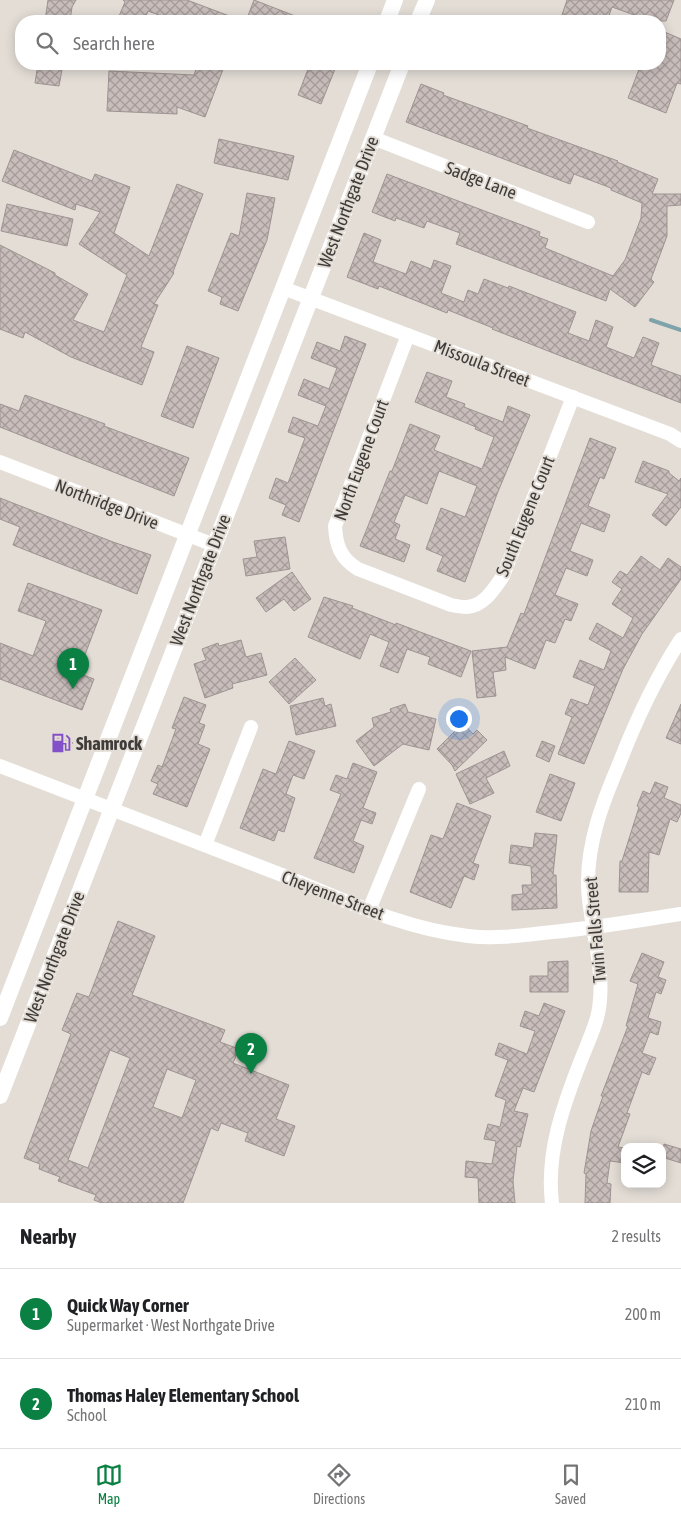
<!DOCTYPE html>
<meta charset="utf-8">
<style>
body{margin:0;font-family:"Asap Condensed",sans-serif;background:#f6f6f6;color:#202124}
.controls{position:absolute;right:15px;bottom:15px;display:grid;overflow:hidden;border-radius:10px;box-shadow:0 2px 12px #0003}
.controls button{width:45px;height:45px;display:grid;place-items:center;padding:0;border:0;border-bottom:1px solid #e0e0e0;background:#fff;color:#202124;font:25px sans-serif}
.you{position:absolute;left:458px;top:718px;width:18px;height:18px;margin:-12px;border:4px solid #fff;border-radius:50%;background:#1a73e8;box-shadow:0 0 0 8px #1a73e833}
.badge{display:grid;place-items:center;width:32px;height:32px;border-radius:50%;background:#0b8043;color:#fff;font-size:16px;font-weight:700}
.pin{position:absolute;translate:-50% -41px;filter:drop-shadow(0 1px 2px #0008)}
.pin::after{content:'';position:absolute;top:26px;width:18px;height:15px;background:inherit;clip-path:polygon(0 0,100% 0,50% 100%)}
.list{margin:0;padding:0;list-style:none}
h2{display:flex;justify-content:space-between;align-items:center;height:65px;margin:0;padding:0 20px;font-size:21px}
h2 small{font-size:16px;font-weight:400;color:#757577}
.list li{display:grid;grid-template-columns:32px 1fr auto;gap:15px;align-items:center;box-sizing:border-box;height:90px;padding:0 20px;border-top:1px solid #e0e0e0}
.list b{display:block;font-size:19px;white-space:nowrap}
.list p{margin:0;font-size:16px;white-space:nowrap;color:#757577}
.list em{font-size:16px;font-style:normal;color:#757577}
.icon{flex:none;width:28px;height:28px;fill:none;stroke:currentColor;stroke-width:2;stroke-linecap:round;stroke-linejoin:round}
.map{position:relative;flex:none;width:681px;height:1203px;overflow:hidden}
.search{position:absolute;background:#fff;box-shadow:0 2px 12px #0003;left:15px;right:15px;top:15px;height:55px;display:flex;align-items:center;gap:12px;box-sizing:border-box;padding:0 18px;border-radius:20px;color:#757577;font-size:19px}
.sheet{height:245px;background:#fff}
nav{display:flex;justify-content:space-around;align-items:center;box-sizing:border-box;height:70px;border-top:1px solid #e0e0e0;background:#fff;font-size:14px;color:#757577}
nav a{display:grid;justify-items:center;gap:2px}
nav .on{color:#0b8043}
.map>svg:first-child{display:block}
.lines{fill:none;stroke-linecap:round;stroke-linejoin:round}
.stream{stroke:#7fa3aa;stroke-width:4}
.building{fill:url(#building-cross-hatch);stroke:#9d9391;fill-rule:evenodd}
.minor{stroke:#fff;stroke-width:14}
.major{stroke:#fff;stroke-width:16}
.labels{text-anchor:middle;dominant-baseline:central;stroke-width:4;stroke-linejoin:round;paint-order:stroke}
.street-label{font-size:18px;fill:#3f3c39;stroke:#e3ddd6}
.poi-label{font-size:18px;font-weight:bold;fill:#3f3c39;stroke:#e3ddd6;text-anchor:start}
</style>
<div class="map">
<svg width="681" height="1203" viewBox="0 0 681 1203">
<defs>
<pattern id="building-cross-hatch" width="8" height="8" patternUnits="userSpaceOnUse" patternTransform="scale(1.25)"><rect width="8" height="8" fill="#c8bdbb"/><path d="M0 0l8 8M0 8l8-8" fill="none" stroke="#a49b99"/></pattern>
</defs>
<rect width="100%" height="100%" fill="#e3ddd6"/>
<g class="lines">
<polyline class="stream" points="651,320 681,330"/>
</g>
<g class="building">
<polygon points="48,0 76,0 72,7 70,21 45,21"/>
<polygon points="123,0 187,0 240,20 175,21 148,11 144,21 117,21 125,2"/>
<polygon points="254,0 308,21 246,21"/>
<polygon points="567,0 674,0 666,21 651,21 612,7 607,21 560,21"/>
<polygon points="660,30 681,39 681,84 677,83 666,113 628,98 641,64 660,64"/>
<polygon points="38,64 63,64 59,86 35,83"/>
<polygon points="198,64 225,64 205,117 177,107 177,114 107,111 109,71 194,75"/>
<polygon points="310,64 337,64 321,104 298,95"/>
<polygon points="421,84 444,93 443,95 528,126 527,128 618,161 617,162 658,179 652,194 681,194 681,205 667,206 667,236 651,279 654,282 635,307 610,289 606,301 456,244 460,233 427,221 424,228 396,218 395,221 372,212 387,174 540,232 539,236 548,239 545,248 613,276 625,260 641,218 642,203 611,190 611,188 574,174 570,184 406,122"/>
<polygon points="219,139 294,156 288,180 214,163"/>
<polygon points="14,150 92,181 95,174 130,187 114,233 149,256 177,184 203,194 173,272 174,273 154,304 158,305 141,347 154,352 142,385 71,357 25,332 23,338 0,329 0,245 55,273 55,275 88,294 73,320 104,332 127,275 79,244 100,212 76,204 75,210 2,181"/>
<polygon points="247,193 275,198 267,240 238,311 220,304 222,297 208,291 231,233 239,236"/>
<polygon points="7,204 73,219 67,246 1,231"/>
<polygon points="364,233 381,240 373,262 406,274 411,261 431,269 434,260 451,266 441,293 464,302 468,290 478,294 484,279 508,288 509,286 576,312 568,333 589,341 596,320 613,327 606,347 634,358 643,337 659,343 651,365 681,376 681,403 492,329 493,328 448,310 447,313 379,286 378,289 347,277"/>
<polygon points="345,336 366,344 299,522 282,515 286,505 269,498 276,478 288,483 305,438 288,432 293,417 318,426 326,406 298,395 304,379 329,389 337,368 311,358 317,342 340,351"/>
<polygon points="187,346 219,358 193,428 161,416"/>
<polygon points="427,372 452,381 446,397 465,404 464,407 503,422 508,406 530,415 497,494 465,582 437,571 443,556 426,549 441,508 465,517 477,486 439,471 427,504 405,495 394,522 400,525 395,539 410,545 404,562 360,546 390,471 392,471 410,424 440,436 434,450 482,469 494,437 475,429 476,427 415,402"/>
<polygon points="25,395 105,424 104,426 189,458 174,496 0,427 0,404 19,411"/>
<polygon points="590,438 616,448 604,479 600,477 588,506 610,515 604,532 581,523 570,551 593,560 587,576 566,568 555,595 578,604 571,621 565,619 555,643 546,640 535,669 505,657 506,670 493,672 496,696 477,698 472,651 507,647 521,613 524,614"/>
<polygon points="643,461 669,471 669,473 679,481 681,478 681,507 666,526 652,515 668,494 635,482"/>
<polygon points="0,498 113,542 151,555 137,594 13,545 20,527 0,519"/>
<polygon points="285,537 290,569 246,576 243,559 257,557 254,541"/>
<polygon points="641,556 660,570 668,558 681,567 681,579 642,634 623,669 584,764 558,754 572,717 565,714 571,699 588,705 595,686 573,677 580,660 604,670 611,651 589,639 597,623 623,638 633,618 612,604 622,589 612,582 620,571 627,575"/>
<polygon points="292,572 311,599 294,611 284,599 266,612 256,598"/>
<polygon points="28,583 102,610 78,673 94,679 82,710 0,679 0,643 33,656 46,621 18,611"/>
<polygon points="324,597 353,606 352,608 396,625 396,623 471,651 461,677 428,664 430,657 407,649 398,673 380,666 389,642 370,634 360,659 308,637"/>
<polygon points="241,640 246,657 261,653 267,675 232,684 233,688 205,698 194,664 206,660 202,649 218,643 219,646"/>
<polygon points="295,658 316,680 289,704 269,682"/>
<polygon points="184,697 206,705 199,723 205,725 198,744 210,749 187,807 153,794 158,784 151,781 158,765 162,767 176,729 172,728"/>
<polygon points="323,698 325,706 331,704 336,726 296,735 290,706"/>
<polygon points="405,704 408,712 436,719 429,750 403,744 374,766 356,741 374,727 372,718 391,712 390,709"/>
<polygon points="681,704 681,744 666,738"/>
<polygon points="463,723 473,734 477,730 487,740 455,771 452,765 437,749"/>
<polygon points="63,733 73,743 61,754 51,744"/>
<polygon points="289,741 315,751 304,779 293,775 286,794 295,798 284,832 278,830 274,841 240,828 263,769 276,774"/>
<polygon points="542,741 555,746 549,762 536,756"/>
<polygon points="504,751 510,766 486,778 494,793 470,804 456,774"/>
<polygon points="353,763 377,772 363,808 376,813 372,824 361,820 353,841 364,846 354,873 314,858 341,794 330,790 336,775 347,779"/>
<polygon points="550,774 575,783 561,821 536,812"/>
<polygon points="655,782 668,787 664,798 681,805 681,813 677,822 670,819 659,855 649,852 648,892 619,892 620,861 622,861 639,807 637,806 643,791 650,794"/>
<polygon points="457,803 491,816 473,863 479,865 474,880 464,876 451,908 410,892 431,835 443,839"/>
<polygon points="535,833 557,835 553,875 556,875 557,908 512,910 512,895 523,894 522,885 532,885 531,866 509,863 511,845 533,848"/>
<path d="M118,921L155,936L132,995L225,1030L220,1042L239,1049L233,1063L289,1085L276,1119L295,1126L284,1156L245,1141L248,1133L221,1123L218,1131L211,1128L183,1203H102L94,1200L96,1195L58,1181L60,1177L39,1169L40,1164L24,1158L71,1034L62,1030L77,993L89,997ZM110,1050L130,1058L88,1168L68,1160ZM167,1069L196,1080L182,1118L153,1107Z"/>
<polygon points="642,953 664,962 658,977 666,980 661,994 656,992 648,1018 661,1022 658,1035 650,1032 642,1053 656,1058 649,1075 642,1072 627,1113 630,1114 618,1147 625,1148 625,1163 610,1161 607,1183 611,1184 610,1203 585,1203 586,1174 584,1173 591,1131 603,1096 601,1096 628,1026 626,1026 638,984 630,981"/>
<polygon points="568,961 568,992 530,992 530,976 548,976 548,962"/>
<polygon points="544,1003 565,1011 534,1092 523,1088 514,1111 528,1114 520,1147 517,1146 513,1181 515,1203 479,1203 478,1178 465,1177 466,1161 492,1164 496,1141 484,1139 488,1124 500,1127 506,1100 495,1096 508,1060 495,1055 499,1043 527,1054 535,1031 520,1026 525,1011 539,1016"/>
<polygon points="664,1144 681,1149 681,1163 662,1157"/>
</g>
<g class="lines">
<g class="minor">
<polyline points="373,138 588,222"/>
<polyline points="283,288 670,434 681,441"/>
<path d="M408,335L335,526C336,545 340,558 358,569L451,605C456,606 462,607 467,607C484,606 494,589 503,576L573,397"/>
<polyline points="0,462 214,545"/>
<path d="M0,766C94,802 188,839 282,875C342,899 403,929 468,936C493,939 518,936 543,933C589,929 635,921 681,914"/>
<polyline points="205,845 251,727"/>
<polyline points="369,910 419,789"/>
<path d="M552,1203C546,1153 563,1106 581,1060C586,1047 593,1032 597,1018C608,975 590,930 588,887C587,843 602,804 619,764C636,720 655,679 681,639"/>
</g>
<g class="major">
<polyline points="387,21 395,0"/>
<polyline points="418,21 427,0"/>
<polyline points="0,1018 370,64"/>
<polyline points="0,1096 402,64"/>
</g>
</g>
<defs>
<symbol id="fuel-bare" viewBox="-9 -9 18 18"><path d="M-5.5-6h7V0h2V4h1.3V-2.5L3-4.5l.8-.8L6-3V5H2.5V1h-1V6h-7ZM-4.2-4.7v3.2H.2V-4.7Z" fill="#8250c8" stroke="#e3ddd6" stroke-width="2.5" paint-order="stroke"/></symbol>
</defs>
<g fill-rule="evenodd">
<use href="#fuel-bare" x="47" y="729" width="28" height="28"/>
</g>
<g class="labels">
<g class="street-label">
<text transform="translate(481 180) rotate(21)">Sadge Lane</text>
<text transform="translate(348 202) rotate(-69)">West Northgate Drive</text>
<text transform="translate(482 363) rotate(21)">Missoula Street</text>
<text transform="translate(361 460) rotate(-70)">North Eugene Court</text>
<text transform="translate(107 504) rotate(21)">Northridge Drive</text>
<text transform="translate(525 516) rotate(-68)">South Eugene Court</text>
<text transform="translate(200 580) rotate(-69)">West Northgate Drive</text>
<text transform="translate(333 895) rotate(21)">Cheyenne Street</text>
<text transform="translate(595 930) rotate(-95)">Twin Falls Street</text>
<text transform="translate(54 957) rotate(-69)">West Northgate Drive</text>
</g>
<g class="poi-label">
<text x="76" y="743">Shamrock</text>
</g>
</g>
</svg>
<div class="controls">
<button><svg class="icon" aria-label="layers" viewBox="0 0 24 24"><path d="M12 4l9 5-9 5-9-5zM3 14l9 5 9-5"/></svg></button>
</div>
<div class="you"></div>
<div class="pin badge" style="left:73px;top:689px">1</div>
<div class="pin badge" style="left:251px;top:1074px">2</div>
<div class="search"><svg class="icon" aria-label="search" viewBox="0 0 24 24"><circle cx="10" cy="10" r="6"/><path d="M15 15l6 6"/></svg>Search here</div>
</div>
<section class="sheet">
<h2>Nearby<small>2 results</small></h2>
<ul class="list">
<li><span class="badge">1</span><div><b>Quick Way Corner</b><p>Supermarket · West Northgate Drive</p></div><em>200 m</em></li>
<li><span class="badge">2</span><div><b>Thomas Haley Elementary School</b><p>School</p></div><em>210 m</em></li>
</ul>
</section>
<nav>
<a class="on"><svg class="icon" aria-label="map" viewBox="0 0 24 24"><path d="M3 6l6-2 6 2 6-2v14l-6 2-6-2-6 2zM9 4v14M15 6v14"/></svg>Map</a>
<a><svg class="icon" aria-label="directions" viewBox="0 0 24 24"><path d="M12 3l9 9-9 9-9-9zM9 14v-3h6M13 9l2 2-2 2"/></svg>Directions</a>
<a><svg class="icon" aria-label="saved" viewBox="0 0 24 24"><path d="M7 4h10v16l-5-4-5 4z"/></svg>Saved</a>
</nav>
